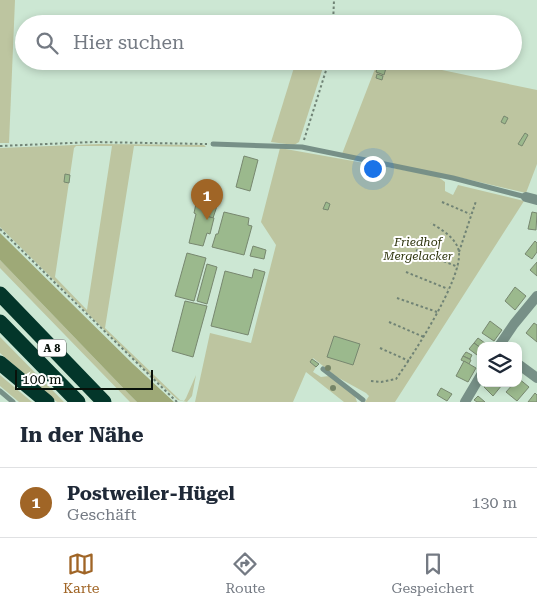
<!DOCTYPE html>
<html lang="de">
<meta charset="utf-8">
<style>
body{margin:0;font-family:"Roboto Serif",serif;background:#f6f6f7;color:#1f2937}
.controls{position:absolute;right:15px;bottom:15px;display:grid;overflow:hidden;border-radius:10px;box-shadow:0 2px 8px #0003}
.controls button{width:45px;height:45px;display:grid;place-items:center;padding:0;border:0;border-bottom:1px solid #e0e1e3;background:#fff;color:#1f2937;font:25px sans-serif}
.scale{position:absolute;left:15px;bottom:12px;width:138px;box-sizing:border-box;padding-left:5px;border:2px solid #08110a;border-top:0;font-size:14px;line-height:18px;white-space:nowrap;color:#08110a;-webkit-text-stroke:4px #fff;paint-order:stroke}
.you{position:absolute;left:372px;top:168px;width:18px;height:18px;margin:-12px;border:4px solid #fff;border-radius:50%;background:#1a73e8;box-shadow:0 0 0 8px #1a73e833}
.badge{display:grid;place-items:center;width:32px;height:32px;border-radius:50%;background:#a06526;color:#fff;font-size:16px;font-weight:700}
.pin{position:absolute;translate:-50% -41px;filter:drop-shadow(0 1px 2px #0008)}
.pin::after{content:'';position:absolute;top:26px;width:18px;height:15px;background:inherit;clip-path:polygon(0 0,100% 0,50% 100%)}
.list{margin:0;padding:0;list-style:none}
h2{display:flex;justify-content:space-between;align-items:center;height:65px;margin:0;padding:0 20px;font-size:21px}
h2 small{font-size:16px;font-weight:400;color:#747a83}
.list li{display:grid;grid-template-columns:32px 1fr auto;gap:15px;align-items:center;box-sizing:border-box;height:70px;padding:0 20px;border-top:1px solid #e0e1e3}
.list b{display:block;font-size:19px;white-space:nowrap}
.list p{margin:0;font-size:16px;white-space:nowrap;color:#747a83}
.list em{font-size:16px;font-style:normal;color:#747a83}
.icon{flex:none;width:28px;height:28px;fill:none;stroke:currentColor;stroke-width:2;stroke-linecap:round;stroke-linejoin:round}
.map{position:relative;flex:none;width:537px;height:402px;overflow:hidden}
.search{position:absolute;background:#fff;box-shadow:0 2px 8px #0003;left:15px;right:15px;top:15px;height:55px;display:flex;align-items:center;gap:12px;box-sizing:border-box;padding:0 18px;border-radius:28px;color:#747a83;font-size:19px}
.sheet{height:135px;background:#fff}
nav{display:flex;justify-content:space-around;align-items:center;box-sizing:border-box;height:70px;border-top:1px solid #e0e1e3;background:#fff;font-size:14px;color:#747a83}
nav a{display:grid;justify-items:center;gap:2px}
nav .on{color:#a06526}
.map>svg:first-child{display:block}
.green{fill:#bdc5a0;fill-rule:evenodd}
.forest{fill:#9ea977}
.building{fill:#9bb98d;stroke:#77876f}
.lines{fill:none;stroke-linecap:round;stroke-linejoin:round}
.path{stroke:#708375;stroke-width:2;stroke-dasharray:2.5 2.5;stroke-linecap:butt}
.lane{stroke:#779087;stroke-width:5}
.street{stroke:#779087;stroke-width:10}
.highway{stroke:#03362a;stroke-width:15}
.tree{fill:#768567}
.labels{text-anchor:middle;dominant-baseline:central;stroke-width:4;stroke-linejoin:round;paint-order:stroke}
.shield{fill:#fff;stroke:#525854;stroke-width:1}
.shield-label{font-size:11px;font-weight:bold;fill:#08110a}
.park-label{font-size:12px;font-style:italic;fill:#2f350e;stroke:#fff}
</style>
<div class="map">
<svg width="537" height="402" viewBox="0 0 537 402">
<rect width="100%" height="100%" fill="#cce7d3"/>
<g class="green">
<polygon points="0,0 15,0 9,143 0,143"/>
<polygon points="296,61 325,61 299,142 294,145 271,142"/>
<polygon points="378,61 399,61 537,90 537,164 526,193 462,178 342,154"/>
<path d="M99,144L204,145L206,147L134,146L105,328L180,400L184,401L186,398L196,375L192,396L187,402L178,400L151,376L0,227V148ZM76,146H112L87,310L55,277L74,148Z"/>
<polygon points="280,148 437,176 445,182 445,191 453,195 458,185 524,201 395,402 365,402 369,396 366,393 337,377 313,358 310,362 316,367 313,372 321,377 329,376 355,396 357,402 344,402 306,372 293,402 195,402 210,333 251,343 276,245 261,222"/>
<polygon points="0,260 127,392 137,402 130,402 0,268"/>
<polygon points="0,337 64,402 57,402 0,353"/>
<polygon points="0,375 1,376 32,402 19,402 0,386"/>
</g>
<polygon class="forest" points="0,233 133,364 174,402 137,402 127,392 0,260"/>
<g class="building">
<polygon points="378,65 386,68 384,75 376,72"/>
<polygon points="377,74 383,76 382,80 376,78"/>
<polygon points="504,116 508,118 505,124 501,122"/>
<polygon points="525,133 528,135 522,146 518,144"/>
<polygon points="244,156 258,160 250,191 236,187"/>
<polygon points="65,174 70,175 69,183 64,182"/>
<polygon points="209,197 219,200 213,218 205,216"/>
<polygon points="197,199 208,202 205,216 214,218 210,234 207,233 203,246 189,243 196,214 194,213"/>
<polygon points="326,202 330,204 328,210 323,209"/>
<polygon points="224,212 249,218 248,225 252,226 244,255 212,247 216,234 218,234"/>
<polygon points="532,212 537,213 536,230 528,229"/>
<polygon points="535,241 537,243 537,252 532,259 525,254"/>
<polygon points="253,246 266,250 264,259 250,256"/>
<polygon points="187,253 206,258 194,301 175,296"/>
<polygon points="537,262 537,276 530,270"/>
<polygon points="207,264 217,267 207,304 197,301"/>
<polygon points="254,269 265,272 248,335 211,326 225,271 252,278"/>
<polygon points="515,287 526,296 515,310 505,301"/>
<polygon points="185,301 207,306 193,357 172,351"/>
<polygon points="490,321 502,330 494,341 482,333"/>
<polygon points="534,323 537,325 537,342 526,333"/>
<polygon points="334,336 360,344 353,365 327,357"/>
<polygon points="478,338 489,346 481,346 481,348 474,343"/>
<polygon points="474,343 481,348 481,358 469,349"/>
<polygon points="466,352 472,355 470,359 463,356"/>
<polygon points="463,356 471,360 469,364 461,360"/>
<polygon points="312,359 319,364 316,367 310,362"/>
<polygon points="464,361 476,368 468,382 456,376"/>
<polygon points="518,378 529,387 517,401 506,392 514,383 518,383"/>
<polygon points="487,383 499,383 502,385 493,396 484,387"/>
<polygon points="441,388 452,394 447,401 437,395"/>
<polygon points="535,393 537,395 537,402 528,402"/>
<polygon points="478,396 485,402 477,402 474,400"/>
</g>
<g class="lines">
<g class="path">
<polyline points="333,24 334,0"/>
<polyline points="304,140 329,61"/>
<polyline points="0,146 93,142 207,144"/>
<polyline points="442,202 470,214"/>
<polyline points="0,229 177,402"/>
<polyline points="416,250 458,267"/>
<polyline points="459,252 476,201"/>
<polyline points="406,272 448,289"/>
<polyline points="397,298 437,312"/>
<polyline points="389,322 424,337"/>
<polyline points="380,348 409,361"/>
<path d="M371,381L381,382L396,379C413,355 461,281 459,253C458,239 442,230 431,223"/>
</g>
<g class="lane">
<polyline points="213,144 302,147 453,178 526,197"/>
<polyline points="323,369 363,400"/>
<polyline points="0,391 13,402"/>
</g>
<g class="street">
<polyline points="526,197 537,200"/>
<polyline points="499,346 514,324 537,296"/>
<polyline points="518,364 537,378"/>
<polyline points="465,402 481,375"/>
</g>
<g class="highway">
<polyline points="0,294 104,402"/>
<polyline points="0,322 78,402"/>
<polyline points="0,363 47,402"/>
</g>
</g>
<g class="tree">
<circle cx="328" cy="368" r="3"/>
<circle cx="333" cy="388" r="3"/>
</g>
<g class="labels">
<rect class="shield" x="38" y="339.5" width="28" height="17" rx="4"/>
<g class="shield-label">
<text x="52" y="348">A 8</text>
</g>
<g class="park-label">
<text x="418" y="242">Friedhof<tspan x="418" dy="14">Mergelacker</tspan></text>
</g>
</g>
</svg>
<div class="controls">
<button><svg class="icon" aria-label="layers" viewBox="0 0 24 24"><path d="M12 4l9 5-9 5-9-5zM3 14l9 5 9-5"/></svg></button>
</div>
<div class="scale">100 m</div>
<div class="you"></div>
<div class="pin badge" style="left:207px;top:220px">1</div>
<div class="search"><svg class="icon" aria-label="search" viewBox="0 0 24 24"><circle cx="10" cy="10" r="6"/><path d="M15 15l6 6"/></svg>Hier suchen</div>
</div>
<section class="sheet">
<h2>In der Nähe<small></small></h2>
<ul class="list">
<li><span class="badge">1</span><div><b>Postweiler-Hügel</b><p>Geschäft</p></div><em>130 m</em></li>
</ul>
</section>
<nav>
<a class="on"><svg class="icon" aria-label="map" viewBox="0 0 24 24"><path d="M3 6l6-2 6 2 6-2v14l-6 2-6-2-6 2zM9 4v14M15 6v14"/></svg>Karte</a>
<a><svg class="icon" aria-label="directions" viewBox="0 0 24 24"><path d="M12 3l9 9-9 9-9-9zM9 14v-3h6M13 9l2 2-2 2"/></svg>Route</a>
<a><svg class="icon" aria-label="saved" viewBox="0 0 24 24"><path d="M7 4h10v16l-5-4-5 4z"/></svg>Gespeichert</a>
</nav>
